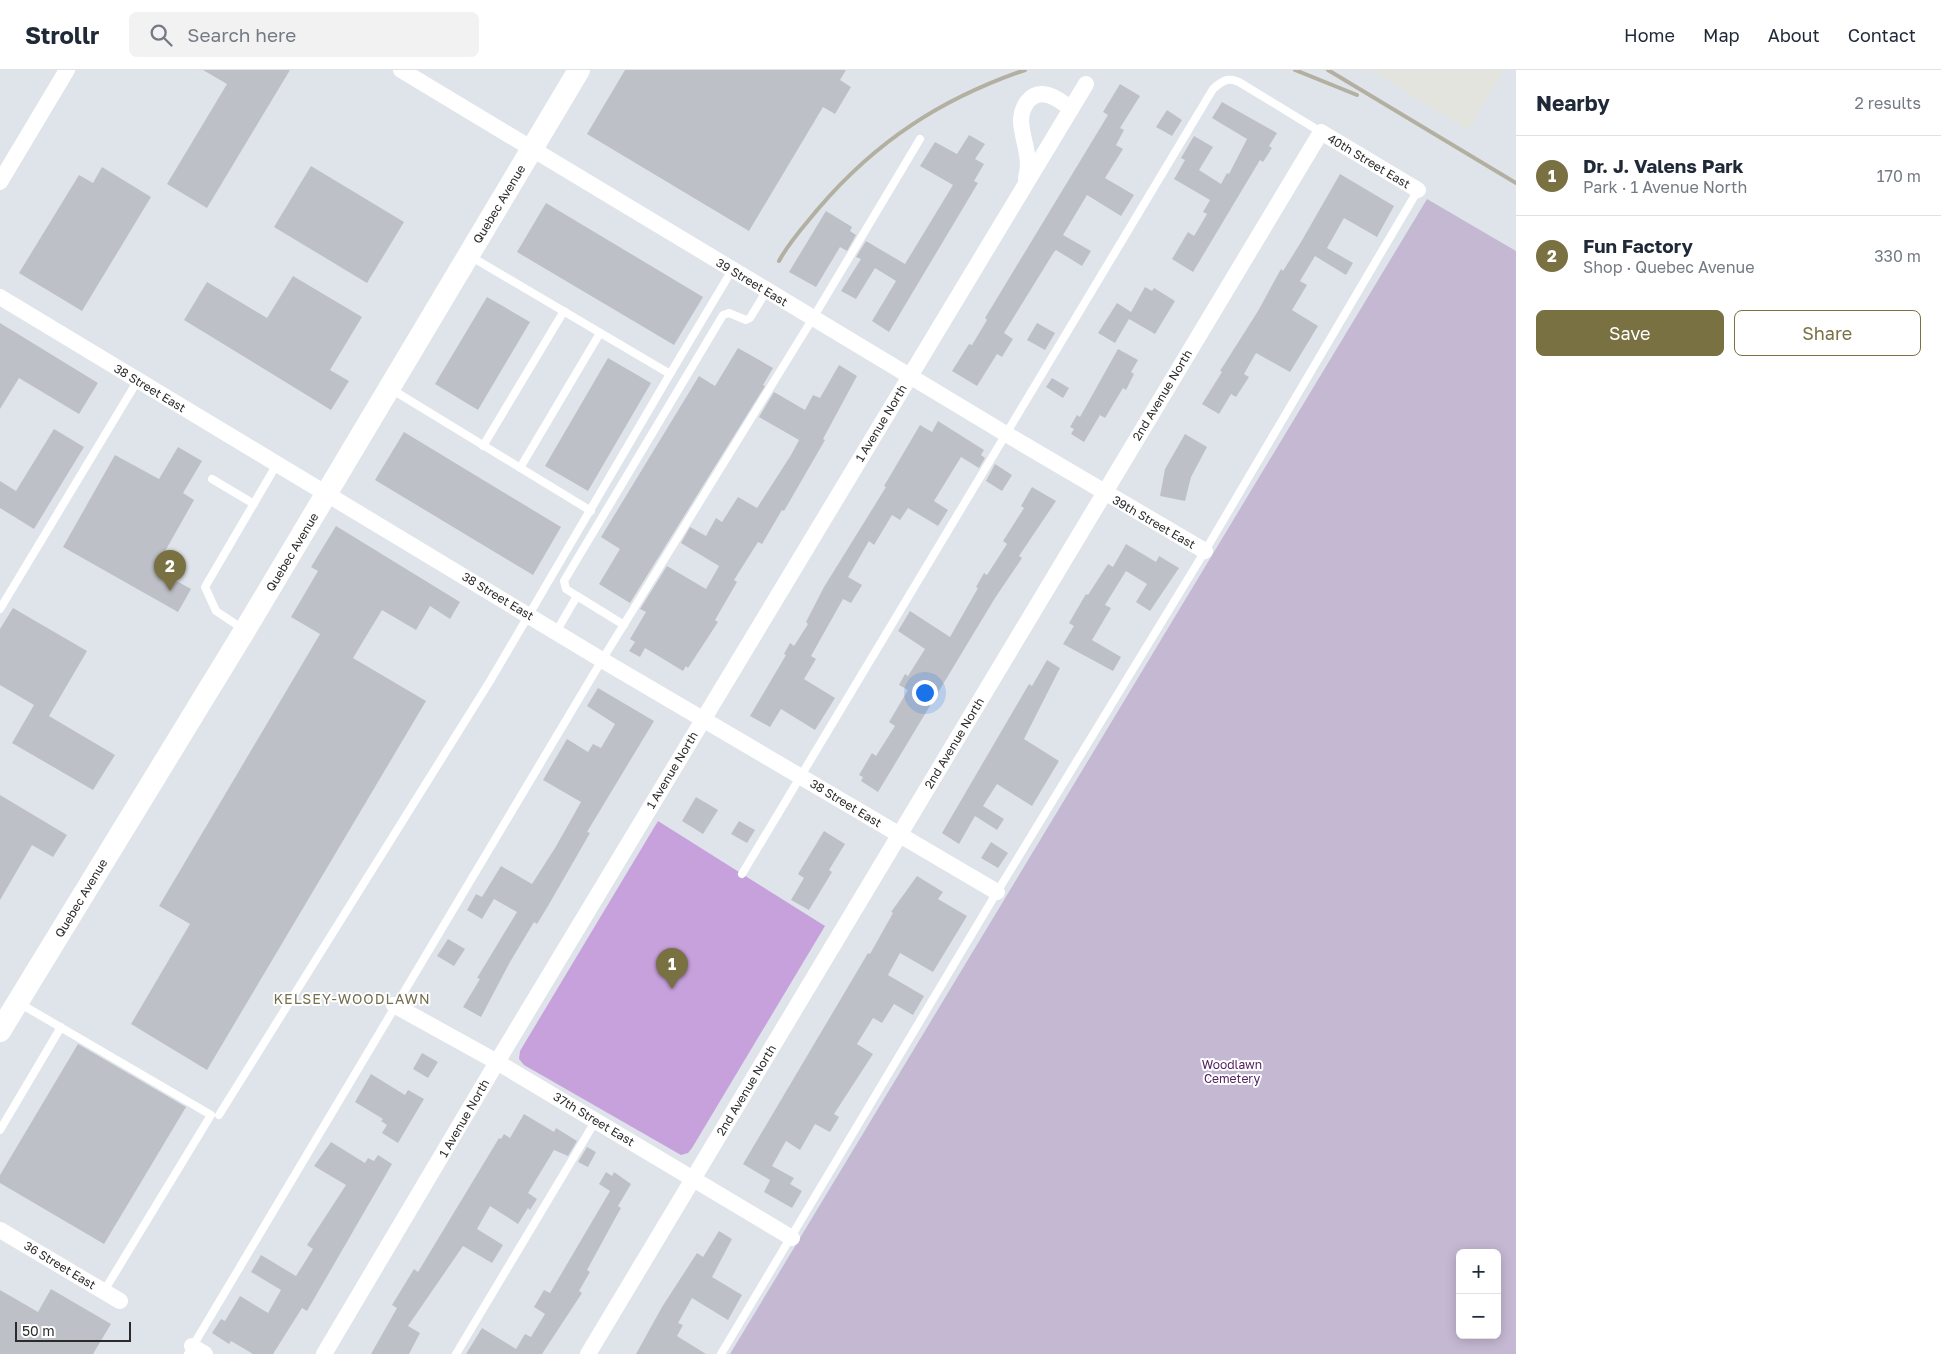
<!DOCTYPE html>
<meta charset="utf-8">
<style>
body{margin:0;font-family:"Golos Text",sans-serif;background:#f2f2f3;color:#1f2937}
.controls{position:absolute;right:15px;bottom:15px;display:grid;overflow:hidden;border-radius:8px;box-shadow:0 2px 12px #0003}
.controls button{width:45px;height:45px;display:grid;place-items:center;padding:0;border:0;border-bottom:1px solid #e0e1e3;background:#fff;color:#1f2937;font:25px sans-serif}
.scale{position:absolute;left:15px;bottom:12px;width:116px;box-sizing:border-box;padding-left:5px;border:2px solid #2b2b2b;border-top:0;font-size:14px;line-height:18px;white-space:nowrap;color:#2b2b2b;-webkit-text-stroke:4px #fff;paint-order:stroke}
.you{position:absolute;left:924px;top:622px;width:18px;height:18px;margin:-12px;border:4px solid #fff;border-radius:50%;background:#1a73e8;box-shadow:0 0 0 8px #1a73e833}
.badge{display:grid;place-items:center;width:32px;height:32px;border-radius:50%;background:#797142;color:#fff;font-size:16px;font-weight:700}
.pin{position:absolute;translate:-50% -41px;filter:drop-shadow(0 1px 2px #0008)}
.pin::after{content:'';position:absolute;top:26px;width:18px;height:15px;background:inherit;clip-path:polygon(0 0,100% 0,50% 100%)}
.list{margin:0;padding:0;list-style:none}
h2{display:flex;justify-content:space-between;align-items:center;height:65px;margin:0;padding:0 20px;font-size:21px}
h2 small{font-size:16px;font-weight:400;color:#747a83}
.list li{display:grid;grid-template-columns:32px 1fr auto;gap:15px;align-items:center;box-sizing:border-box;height:80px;padding:0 20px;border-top:1px solid #e0e1e3}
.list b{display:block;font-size:19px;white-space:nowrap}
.list p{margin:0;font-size:16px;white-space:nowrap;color:#747a83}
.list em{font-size:16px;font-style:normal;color:#747a83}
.actions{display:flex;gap:10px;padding:15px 20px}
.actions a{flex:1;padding:11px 0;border:1px solid #797142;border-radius:8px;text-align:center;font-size:18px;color:#797142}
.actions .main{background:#797142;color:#fff}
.icon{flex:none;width:28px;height:28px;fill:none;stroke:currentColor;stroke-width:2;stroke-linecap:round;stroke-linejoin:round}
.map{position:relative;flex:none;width:1516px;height:1284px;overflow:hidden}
header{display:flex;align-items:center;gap:30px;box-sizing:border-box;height:70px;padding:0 25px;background:#fff;border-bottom:1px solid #e0e1e3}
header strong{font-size:24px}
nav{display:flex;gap:28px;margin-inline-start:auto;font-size:18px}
.search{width:350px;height:45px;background:#f2f2f3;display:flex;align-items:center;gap:12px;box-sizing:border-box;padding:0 18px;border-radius:8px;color:#747a83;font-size:19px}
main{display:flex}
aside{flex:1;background:#fff}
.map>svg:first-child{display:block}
.industrial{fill:#e3e4de}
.green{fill:#c7a1dc}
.cemetery{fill:#c5b8d3;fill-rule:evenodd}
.building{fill:#bec0c7}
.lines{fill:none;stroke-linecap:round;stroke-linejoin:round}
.lane{stroke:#fff;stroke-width:8}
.street{stroke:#fff;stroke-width:16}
.secondary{stroke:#fff;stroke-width:22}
.rail{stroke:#b3b0a2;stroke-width:4}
.labels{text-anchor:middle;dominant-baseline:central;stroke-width:4;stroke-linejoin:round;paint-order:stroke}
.street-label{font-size:12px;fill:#2b2b2b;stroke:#fff}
.park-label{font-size:12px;fill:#532261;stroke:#fff}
.neighbourhood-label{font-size:14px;letter-spacing:1px;fill:#777050;stroke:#fff}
</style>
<header>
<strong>Strollr</strong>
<div class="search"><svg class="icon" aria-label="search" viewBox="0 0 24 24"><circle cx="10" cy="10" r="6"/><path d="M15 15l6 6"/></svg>Search here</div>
<nav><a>Home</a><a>Map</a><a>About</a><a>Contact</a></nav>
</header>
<main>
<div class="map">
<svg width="1516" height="1284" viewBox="0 0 1516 1284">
<rect width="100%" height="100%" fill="#dfe4eb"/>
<polygon class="industrial" points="1371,0 1504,0 1468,60"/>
<polygon class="green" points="658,751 825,856 692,1078 688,1083 681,1085 524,995 519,989 520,981"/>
<path class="cemetery" d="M1427,129L1516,181V1284H730ZM1460,1183H1497V1265H1460Z"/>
<g class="building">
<polygon points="203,0 290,0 207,138 167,114 227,14"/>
<polygon points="625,0 846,0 840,10 851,17 835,44 823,37 749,161 587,64"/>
<polygon points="1120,14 1140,26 1120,58 1124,60 1116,75 1123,79 1105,108 1134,125 1121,146 1087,125 1063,165 1091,181 1082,196 1056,180 1054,182 1004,263 1013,269 1002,287 997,284 977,316 952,301 969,274 972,275 987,250 985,248 1108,45 1103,42"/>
<polygon points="1222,32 1277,63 1269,76 1272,78 1263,92 1260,90 1193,202 1172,189 1188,162 1194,166 1207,144 1203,142 1210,130 1174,109 1185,90 1181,88 1194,66 1213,77 1199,100 1221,114 1227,103 1229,104 1247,69 1212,48"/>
<polygon points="1167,40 1182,50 1172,66 1156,57"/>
<polygon points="969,65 985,74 975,89 984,94 974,111 978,113 889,262 872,251 896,211 875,198 856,229 841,221 861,189 856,187 866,171 905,194 953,115 920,96 935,72 957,84"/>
<polygon points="311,96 404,152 367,213 274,157"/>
<polygon points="102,97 151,127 82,241 19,203 79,105 93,113"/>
<polygon points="1340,104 1394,136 1377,167 1344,148 1327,178 1353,193 1346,205 1315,186 1300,211 1307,215 1292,240 1318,256 1290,302 1256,283 1244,304 1249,307 1236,327 1231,324 1219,344 1202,334 1222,302 1220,301 1258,241 1281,199 1283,201 1301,172"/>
<polygon points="546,133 703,227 674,275 517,182"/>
<polygon points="826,141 852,157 850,161 856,165 847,181 840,177 816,217 789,202"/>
<polygon points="293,206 362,247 330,300 349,311 331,340 184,250 207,212 267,248"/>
<polygon points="1145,217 1152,221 1154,218 1175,231 1155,264 1129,249 1115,273 1098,263 1117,233 1131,242"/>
<polygon points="487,227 530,252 478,340 435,314"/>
<polygon points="0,253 98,313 79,344 19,308 0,339"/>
<polygon points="1037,253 1055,263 1045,280 1027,270"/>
<polygon points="738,278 773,298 763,315 765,316 630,533 599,514 620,479 601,467 699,306 715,316"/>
<polygon points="1118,279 1138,290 1131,302 1134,304 1126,320 1123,318 1105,348 1100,345 1084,372 1071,364 1074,359 1070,357 1077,345 1080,347"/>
<polygon points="608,288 651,313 588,421 545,396"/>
<polygon points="839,295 857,306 823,369 825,370 784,441 782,440 762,474 758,472 734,510 737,512 715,550 718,552 688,598 686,596 683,601 645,578 640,587 629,581 635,572 630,569 646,542 640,539 667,496 706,519 719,496 681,473 690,457 706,466 716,448 722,452 738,427 757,438 791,385 799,370 759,347 774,322 805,340 813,325 820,328"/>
<polygon points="1052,308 1069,318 1063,328 1046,317"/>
<polygon points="938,351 984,380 981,385 985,388 979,398 961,387 934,431 948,440 938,456 908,438 900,450 892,445 874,475 869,471 848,507 862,515 851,533 843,529 811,586 816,589 804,609 835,628 815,660 781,639 770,657 750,646 786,585 784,584 790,573 794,576 808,554 806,552 824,517 886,417 884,416 920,355 932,362"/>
<polygon points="54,359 84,377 34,459 0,438 0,411 16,421"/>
<polygon points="404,362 561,457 533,505 375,410"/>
<polygon points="1185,364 1207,377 1191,407 1185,431 1160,426 1165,399"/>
<polygon points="178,377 202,391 183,423 194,430 155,499 191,519 178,542 63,477 115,385 159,409"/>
<polygon points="995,394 1012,405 1002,421 986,411"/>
<polygon points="1032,417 1056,431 1019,486 1022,488 995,528 878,722 861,711 863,707 859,705 872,683 876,686 895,656 889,652 908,620 899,615 905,604 908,606 925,579 898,561 910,541 950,567 978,518 976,517 984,503 987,505 1007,474 1003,471 1024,438 1021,436"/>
<polygon points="336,456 460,532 450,549 430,536 416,560 382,540 353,588 426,631 207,1000 131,954 190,854 159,836 320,564 291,547 318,501 311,497"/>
<polygon points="1126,474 1156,492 1159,486 1179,498 1150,541 1136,532 1147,514 1126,501 1105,535 1111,538 1092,570 1121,587 1113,601 1063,574 1074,556 1069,553 1086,524 1088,525 1108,494 1113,497"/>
<polygon points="13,538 87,581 49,646 115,685 93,720 12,673 34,635 0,615 0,559"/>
<polygon points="1047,590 1060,598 1024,669 1059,691 1032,736 997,714 983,736 1004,749 997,760 975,746 959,774 942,763 1019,631 1029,614 1032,616"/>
<polygon points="598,618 654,651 587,762 590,763 548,836 537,854 534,852 510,892 481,947 463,937 480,909 477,908 517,842 494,829 482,849 467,840 476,824 482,827 501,796 532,814 555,778 581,732 543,710 567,669 588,682 593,674 601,678 615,654 587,636"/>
<polygon points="0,725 67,765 53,787 32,775 0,830"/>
<polygon points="696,727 718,740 703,764 682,751"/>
<polygon points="739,751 755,760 747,773 731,764"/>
<polygon points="824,761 845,774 829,800 832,802 809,840 791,830 804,808 798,804"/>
<polygon points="991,772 1008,783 998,798 981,788"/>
<polygon points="917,806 943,822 938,829 967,846 933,902 900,883 888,905 924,926 913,945 894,934 882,953 873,948 857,974 873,984 834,1044 839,1047 830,1062 815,1054 800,1080 786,1071 772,1096 794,1108 790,1114 802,1121 792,1138 764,1122 770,1110 743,1094 868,883 870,884 893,843 891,842"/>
<polygon points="448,869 465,879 454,896 437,886"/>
<polygon points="78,974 186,1037 104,1174 0,1113 0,1105"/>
<polygon points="422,983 438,992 428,1008 413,999"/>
<polygon points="371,1004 405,1025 408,1020 424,1029 398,1073 382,1063 387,1055 381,1051 383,1049 355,1032"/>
<polygon points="524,1044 554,1062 556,1058 577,1071 568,1086 554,1080 528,1123 537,1129 530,1140 528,1138 518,1154 490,1136 477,1159 503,1175 492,1193 463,1176 408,1256 420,1263 409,1284 371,1284 397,1238 392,1235 414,1199 418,1202 499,1068 501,1069 504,1064 510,1068"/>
<polygon points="331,1072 365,1093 368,1088 374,1091 378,1085 392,1094 307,1241 302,1238 273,1284 253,1284 231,1271 229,1274 212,1263 221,1249 225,1251 240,1226 268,1243 281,1220 251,1202 261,1185 296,1206 313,1179 307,1175 346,1115 314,1096"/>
<polygon points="587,1077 596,1082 588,1097 578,1092"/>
<polygon points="606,1102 612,1106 614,1102 631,1114 618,1136 621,1138 617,1145 587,1200 590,1202 579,1221 582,1223 542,1284 466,1284 482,1258 516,1279 525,1264 531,1267 545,1244 534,1237 544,1220 550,1223 610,1121 599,1114"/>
<polygon points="719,1161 732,1169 712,1207 742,1225 728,1250 692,1228 678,1253 683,1255 677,1266 706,1284 636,1284 662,1237 697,1183 703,1187"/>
<polygon points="51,1219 111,1254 93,1284 0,1284 0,1220 38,1242"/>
</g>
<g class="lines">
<g class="lane">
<polyline points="670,304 732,200"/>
<polyline points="391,319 591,441"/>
<polyline points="483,376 564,241"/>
<polyline points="520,398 600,263"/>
<polyline points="212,409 254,434"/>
<polyline points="577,526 566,519 564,511 723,245 729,243 746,250 750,248 767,220"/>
<polyline points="0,539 138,310"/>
<polyline points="243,559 216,541 205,517 277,394"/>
<polyline points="556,562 577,526 624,555"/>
<path d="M742,804L1213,19C1222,11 1227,7 1239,12L1321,62"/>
<polyline points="19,933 211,1045 104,1221"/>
<polyline points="219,1045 490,611 670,304 470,186"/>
<polyline points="0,1060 61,957"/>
<polyline points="188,1284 602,590 813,248 920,69"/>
<polyline points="456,1284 596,1050"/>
<polyline points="721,1284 997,822 1205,481 1418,120"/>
</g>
<g class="street">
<polyline points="401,0 1006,364 1205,481"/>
<path d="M1026,108C1032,87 1022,71 1021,51C1021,44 1023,38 1027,32C1040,15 1059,29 1071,39"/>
<polyline points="0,112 67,0"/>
<polyline points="0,227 602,590 997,822"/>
<polyline points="394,935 497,992 792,1168"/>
<polyline points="0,1160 120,1231"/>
<polyline points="192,1276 205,1284"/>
<polyline points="324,1284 497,992 1086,14"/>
<polyline points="588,1284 1321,62 1418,120"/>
</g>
<polyline class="secondary" points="0,961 245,560 579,0"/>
<g class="rail">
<polyline points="1295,0 1357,25"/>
<polyline points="1328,0 1516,113"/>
<path d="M779,191C789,172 804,156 818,139C876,71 941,29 1025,0"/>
</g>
</g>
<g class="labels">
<g class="street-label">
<text transform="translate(1369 91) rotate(31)">40th Street East</text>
<text transform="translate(499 134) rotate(-59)">Quebec Avenue</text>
<text transform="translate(752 212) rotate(31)">39 Street East</text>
<text transform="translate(150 318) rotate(31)">38 Street East</text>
<text transform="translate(1162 325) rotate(-59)">2nd Avenue North</text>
<text transform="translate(881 353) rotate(-59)">1 Avenue North</text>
<text transform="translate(1154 452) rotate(30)">39th Street East</text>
<text transform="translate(292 482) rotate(-59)">Quebec Avenue</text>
<text transform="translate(498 526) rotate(31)">38 Street East</text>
<text transform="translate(954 673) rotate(-59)">2nd Avenue North</text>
<text transform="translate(672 700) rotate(-59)">1 Avenue North</text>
<text transform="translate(846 733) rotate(31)">38 Street East</text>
<text transform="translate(81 828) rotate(-59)">Quebec Avenue</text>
<text transform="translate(746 1020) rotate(-59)">2nd Avenue North</text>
<text transform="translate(464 1048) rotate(-60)">1 Avenue North</text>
<text transform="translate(594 1049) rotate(31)">37th Street East</text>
<text transform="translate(60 1195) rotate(31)">36 Street East</text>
</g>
<g class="park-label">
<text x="1232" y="994">Woodlawn<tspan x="1232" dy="14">Cemetery</tspan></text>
</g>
<g class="neighbourhood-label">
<text x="352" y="928">KELSEY-WOODLAWN</text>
</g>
</g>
</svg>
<div class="controls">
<button>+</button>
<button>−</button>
</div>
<div class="scale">50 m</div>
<div class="you"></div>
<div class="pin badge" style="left:672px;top:919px">1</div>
<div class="pin badge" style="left:170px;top:521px">2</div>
</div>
<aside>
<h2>Nearby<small>2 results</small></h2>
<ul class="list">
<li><span class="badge">1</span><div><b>Dr. J. Valens Park</b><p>Park · 1 Avenue North</p></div><em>170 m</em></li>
<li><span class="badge">2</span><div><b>Fun Factory</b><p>Shop · Quebec Avenue</p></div><em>330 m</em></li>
</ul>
<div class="actions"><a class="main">Save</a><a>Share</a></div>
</aside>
</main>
